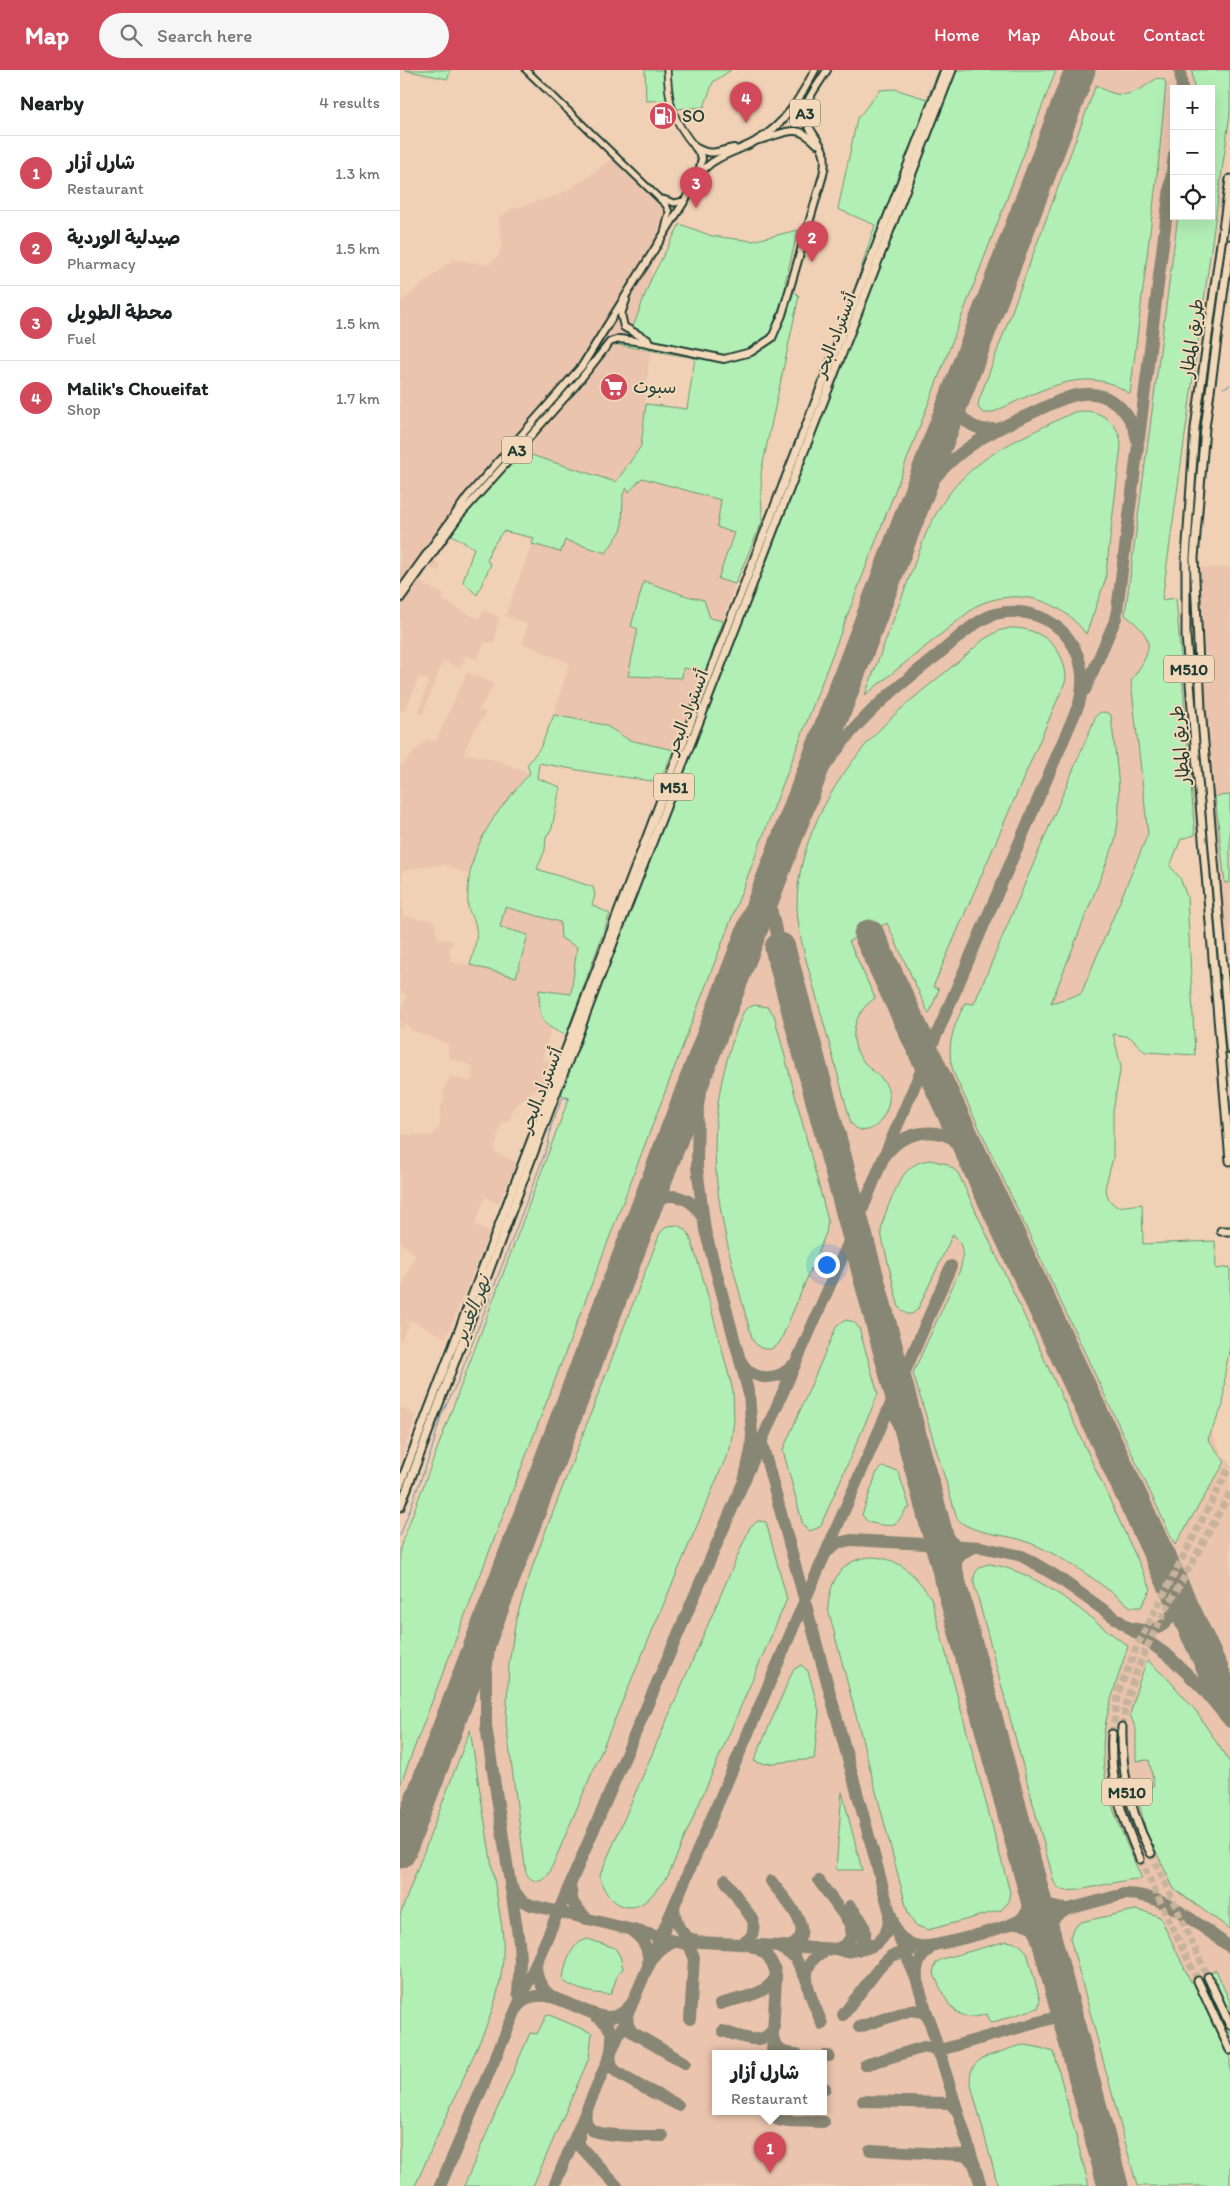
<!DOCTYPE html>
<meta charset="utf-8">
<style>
body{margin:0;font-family:Itim,"Playpen Sans Arabic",sans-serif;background:#f6f6f6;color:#202124}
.controls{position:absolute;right:15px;top:15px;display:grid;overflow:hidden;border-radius:0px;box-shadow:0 5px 20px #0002}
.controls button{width:45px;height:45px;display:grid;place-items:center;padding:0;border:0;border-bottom:1px solid #e0e0e0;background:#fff;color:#202124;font:25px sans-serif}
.you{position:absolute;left:426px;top:1194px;width:18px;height:18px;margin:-12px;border:4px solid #fff;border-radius:50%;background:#1a73e8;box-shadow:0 0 0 8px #1a73e833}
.badge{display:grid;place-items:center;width:32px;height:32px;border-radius:50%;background:#d1495b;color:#fff;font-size:16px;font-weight:700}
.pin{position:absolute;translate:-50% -41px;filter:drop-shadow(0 1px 2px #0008)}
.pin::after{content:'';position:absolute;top:26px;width:18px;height:15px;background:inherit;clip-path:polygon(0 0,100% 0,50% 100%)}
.popup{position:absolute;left:312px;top:1980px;width:115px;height:65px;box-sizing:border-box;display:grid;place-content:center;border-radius:0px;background:#fff;filter:drop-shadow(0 1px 4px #0005);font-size:16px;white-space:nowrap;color:#757577}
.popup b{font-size:19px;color:#202124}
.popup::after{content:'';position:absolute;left:50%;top:100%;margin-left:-10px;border:10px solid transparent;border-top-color:#fff}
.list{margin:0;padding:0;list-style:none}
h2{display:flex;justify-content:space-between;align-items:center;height:65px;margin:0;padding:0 20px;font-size:21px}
h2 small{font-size:16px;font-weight:400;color:#757577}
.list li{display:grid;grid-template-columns:32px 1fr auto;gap:15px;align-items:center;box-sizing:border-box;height:75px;padding:0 20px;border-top:1px solid #e0e0e0}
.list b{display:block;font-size:19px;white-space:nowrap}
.list p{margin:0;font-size:16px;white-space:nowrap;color:#757577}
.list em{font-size:16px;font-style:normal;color:#757577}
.icon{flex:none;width:28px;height:28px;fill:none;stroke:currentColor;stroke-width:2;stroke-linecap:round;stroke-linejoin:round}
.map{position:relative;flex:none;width:830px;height:2116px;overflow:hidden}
header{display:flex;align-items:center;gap:30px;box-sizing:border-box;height:70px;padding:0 25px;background:#d1495b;color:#fff}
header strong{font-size:24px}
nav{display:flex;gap:28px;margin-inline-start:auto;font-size:18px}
.search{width:350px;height:45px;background:#f6f6f6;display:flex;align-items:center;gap:12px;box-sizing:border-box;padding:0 18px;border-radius:28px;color:#757577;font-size:19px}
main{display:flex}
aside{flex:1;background:#fff}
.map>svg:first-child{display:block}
.built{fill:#ebc4ad;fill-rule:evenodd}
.green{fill:#b2efb5;stroke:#689674}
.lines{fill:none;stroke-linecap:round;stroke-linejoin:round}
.stream{stroke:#6890a7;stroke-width:1}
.taxiway{stroke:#888774;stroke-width:12}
.runway{stroke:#888774;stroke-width:31}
.motorway-tunnel{stroke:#c7b39b;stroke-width:7;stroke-dasharray:7 3.5;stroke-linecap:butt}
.secondary-casing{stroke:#1f3d34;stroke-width:9}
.primary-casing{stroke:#1f3d34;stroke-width:9}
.trunk-casing{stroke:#1f3d34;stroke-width:10}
.motorway-casing{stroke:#1f3d34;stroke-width:11}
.secondary{stroke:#f3d9ba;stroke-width:5}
.primary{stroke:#f3d9ba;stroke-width:5.5}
.trunk{stroke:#f3d9ba;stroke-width:6}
.motorway{stroke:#f3d9ba;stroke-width:7}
.labels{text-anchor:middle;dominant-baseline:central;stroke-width:4;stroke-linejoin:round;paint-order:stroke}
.shield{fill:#f3d9ba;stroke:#5f6c5c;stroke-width:1}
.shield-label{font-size:16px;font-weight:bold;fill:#1f3d34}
.poi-label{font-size:18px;fill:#1f3d34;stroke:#f3d9ba;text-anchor:start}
.street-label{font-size:18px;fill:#1f3d34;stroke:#f3d9ba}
.water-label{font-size:19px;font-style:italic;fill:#2b4b47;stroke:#f3d9ba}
</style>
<header>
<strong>Map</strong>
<div class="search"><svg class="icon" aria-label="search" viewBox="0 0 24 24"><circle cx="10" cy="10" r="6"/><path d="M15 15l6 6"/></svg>Search here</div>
<nav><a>Home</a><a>Map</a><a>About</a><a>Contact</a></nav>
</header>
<main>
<aside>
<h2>Nearby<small>4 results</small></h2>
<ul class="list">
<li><span class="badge">1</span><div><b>شارل أزار</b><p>Restaurant</p></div><em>1.3 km</em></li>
<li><span class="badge">2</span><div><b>صيدلية الوردية</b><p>Pharmacy</p></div><em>1.5 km</em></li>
<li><span class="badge">3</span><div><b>محطة الطويل</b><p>Fuel</p></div><em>1.5 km</em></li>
<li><span class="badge">4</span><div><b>Malik's Choueifat</b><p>Shop</p></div><em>1.7 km</em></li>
</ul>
</aside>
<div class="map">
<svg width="830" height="2116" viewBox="0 0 830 2116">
<rect width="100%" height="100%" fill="#f1d1b5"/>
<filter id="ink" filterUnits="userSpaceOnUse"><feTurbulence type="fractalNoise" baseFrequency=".02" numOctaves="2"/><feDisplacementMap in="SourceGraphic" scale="10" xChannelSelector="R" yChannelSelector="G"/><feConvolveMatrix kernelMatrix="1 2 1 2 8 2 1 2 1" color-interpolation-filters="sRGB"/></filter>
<g filter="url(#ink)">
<g class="built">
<path d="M556,0H830L762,530L768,529L787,767L781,769L722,899L687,1099L824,1388L830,1391V1932L815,1901L801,2116H0V1482ZM774,19H811V146H774ZM316,1984H424V2042H316Z"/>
<polygon points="213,87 273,136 252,197 251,209 233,257 214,273 250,280 241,376 216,412 110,378 40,458 50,466 35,491 41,496 39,501 29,498 21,512 44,525 43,530 79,549 84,540 99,547 94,573 85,572 77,589 66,585 60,598 43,591 23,643 18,644 29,610 19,607 8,634 0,643 0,233 53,189 88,195 99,185 102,175 99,148 111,139 159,125 186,109"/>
<polygon points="242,408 322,430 334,462 319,509 335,514 323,551 310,548 304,530 278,522 231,556 238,559 228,605 282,608 283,598 306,602 274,680 229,670 205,655 154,645 169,593 123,574 127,554 105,546 132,474 161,482 165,470 206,483 222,459 223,424 227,418 230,422"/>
<polygon points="830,497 830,889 825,889 800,608 797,498"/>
<polygon points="67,602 94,614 79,640 86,643 72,664 64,683 96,690 130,703 108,728 84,761 68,805 46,795 19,797 2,801 3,846 34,851 38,869 52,870 52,875 49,875 51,892 70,895 116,907 128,865 100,857 105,837 160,852 161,868 177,877 171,924 140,920 140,946 151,959 142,990 156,993 150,1008 113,1038 113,1041 109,1051 102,1052 94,1081 117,1093 98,1134 85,1127 75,1155 90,1161 46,1268 11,1250 0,1273 0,1221 15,1185 0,1171 0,1064 31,1066 40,1056 40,1040 45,1025 42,1023 50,1007 71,1011 73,997 49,988 48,974 11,960 9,956 5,954 0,959 0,942 7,927 0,920 0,697 26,670 36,671"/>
<polygon points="0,1337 16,1345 0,1393"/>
</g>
<g class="green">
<polygon points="4,0 50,0 48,9"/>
<polygon points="245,0 331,0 313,12 304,37 275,39 270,30 246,31"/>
<polygon points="539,0 656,0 0,1715 0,1478 169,1028 156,1022 409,362 475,155 438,139 457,49 480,20 495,19 527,29"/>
<path d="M792,0H830V43L762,530L776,528L795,765L781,769L770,796L780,808L787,827L795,985L745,982L730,967L713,964L721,996L713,1040V1088L705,1118L709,1130L717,1137L742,1134L743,1174L815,1171L816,1199L830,1197V1276L825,1302L823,1335L808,1369L825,1392L775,1475L554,1004C545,977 553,958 565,933L574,934L696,646C700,641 705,641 711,645C715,688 725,732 714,774L651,933L681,924L748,764L731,611C752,580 758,570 725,545L778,146H811V19H794Z"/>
<path d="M757,8L764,10L766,14L758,97L730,324C685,291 635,324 591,343H583L578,337L579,330L696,15C722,32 735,24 757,8Z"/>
<polygon points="280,154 312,166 352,171 398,160 385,213 399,226 361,402 362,452 335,514 318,509 334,463 317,457 321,430 242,408 229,422 227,418 223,424 222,459 206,483 165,470 161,482 132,474 134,468 103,461 90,480 87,491 91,494 77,525 63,512 74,478 40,458 109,378 216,412 241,376 246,334 287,339 295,288 213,274 233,257 251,209"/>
<path d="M683,341C704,341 720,355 721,376L705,511L686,564C660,528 616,517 576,536L465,625L525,466C558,390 606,376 674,342Z"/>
<polygon points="244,511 287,526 304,530 310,548 323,551 306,602 283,598 282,608 228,606 238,559 231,556"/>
<path d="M610,558C642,557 666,579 666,610L533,917L539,919L529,944L487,853L449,871L475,928C454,942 446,970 463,991C472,1003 486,1007 489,1023C492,1043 469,1075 451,1053C439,1010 428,968 416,925C408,896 398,867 397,837C396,769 439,700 485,654C516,623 552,599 583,570L598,561Z"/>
<path d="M154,645L205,655L229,670L274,680L259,712L195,703L139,693L137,708L160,717L152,758L146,767L145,780L137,799L193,817L195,825L192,835L210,844L166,965C138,954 140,948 139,920L171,924L177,877L161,868L160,852L105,837L100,857L128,865L116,907L70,895C74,881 79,867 75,853C73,847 68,842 68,835C65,778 95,743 130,703L127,695L140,678Z"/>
<polygon points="830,725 830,812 825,813 815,726"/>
<path d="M355,935L368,937L374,945L428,1151L426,1163L381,1270C374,1283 358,1282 352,1268C319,1147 293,1066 343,943L347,938Z"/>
<path d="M530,1090L547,1094L558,1103L751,1519L741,1537H731C699,1512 660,1483 622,1470C603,1464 568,1463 557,1448L513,1303L560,1200C564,1186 564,1175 553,1164L518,1239L512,1244H507L499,1238L481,1163C481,1150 498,1109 508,1100C514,1094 521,1091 530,1090Z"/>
<path d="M277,1155L285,1159L289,1164L303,1208L333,1321L334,1351L330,1378L149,1804C142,1814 132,1813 126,1803L106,1653L109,1594L116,1549L135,1489L260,1163L267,1156Z"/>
<polygon points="446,1250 454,1252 459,1258 478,1324 420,1457 410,1461 403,1455 383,1380 437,1255"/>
<path d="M483,1397L498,1401L510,1438L506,1439C496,1459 489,1457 468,1452L462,1445L477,1402Z"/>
<path d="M358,1451L366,1452L387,1529L268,1806C260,1814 251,1829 241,1834C221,1845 201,1823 200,1805L350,1457Z"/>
<path d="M472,1487C501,1488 516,1506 531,1528L610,1822L608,1833L601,1840L528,1860L515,1855L508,1843L428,1539C429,1510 443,1488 472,1487Z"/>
<path d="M590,1494C643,1503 686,1546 728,1576C720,1601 711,1626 706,1651C694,1708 720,1758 742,1809C722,1808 676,1824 663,1820C659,1819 657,1816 654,1812L574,1513C573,1502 579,1495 590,1494Z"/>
<polygon points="747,1590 768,1609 796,1641 830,1693 830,1859 774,1819 746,1761 737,1725 754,1715 749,1690 736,1691 736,1659 730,1645 737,1618"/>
<polygon points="401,1595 408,1601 419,1641 414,1689 363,1694 354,1691 393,1600"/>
<path d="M70,1660L102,1858C109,1916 85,1959 62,2011C46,2046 31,2081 15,2116H0V1845Z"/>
<polygon points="442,1722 462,1800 436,1800"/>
<polygon points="735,1840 746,1842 760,1847 791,1912 816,1900 830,1932 830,2116 737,2116 670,1868 673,1858 681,1852"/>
<path d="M188,1869L215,1878L220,1886L223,1899L218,1903L211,1924C198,1925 171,1919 163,1910C164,1895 171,1872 188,1869Z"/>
<path d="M607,1871L619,1874L627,1882L640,1930L638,1938L590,1953L586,1944C553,1957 544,1925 533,1902L536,1893L542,1889Z"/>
<polygon points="147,1944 192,1963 189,1988 133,2116 64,2116 130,1963 137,1964"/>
<path d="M625,1975L637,1977L654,1982L689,2116H598L571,2015C567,1997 579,1988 594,1984C605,1981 613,1976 625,1975Z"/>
</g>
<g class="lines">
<g class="stream">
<polyline points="823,318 830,315"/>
<polyline points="0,1466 31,1382 41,1346 58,1311 148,1075 151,1056 161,1031 163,1027 170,1029"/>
</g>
<g class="taxiway">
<polyline points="780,0 782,19"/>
<path d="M561,312C559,319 556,326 557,332C558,351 577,362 594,359"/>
<polyline points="739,368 774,85"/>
<path d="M499,473C511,448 522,421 541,401C567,374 596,359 630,344C643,338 658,330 672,326C708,316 733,341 738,375L716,548L685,620"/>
<polyline points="367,820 380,878"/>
<path d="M489,1081C505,1062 535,1056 556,1071C565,1077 571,1086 577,1095"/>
<path d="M240,1154C244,1145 247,1136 256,1131C272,1120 293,1129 301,1145"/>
<path d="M341,1291C352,1313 379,1311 393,1295"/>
<polyline points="361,1370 488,1836 496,1861 517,1911 581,2116"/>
<path d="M344,1411L455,1158L480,1096L679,634C686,608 682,581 662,561C644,544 619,538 595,544C574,551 557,569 540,583C505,611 468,639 441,675C430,689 419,704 411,719C401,738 394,759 383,777"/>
<polyline points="534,1451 542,1467 555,1474"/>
<polyline points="526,1474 539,1483 545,1493"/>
<polyline points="428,1481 437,1473 451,1470 581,1477 622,1486 656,1506 770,1587 802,1618 830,1652"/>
<path d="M550,1511C552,1494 559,1481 576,1477"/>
<polyline points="102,1514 91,1564 86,1602 86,1656 119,1872 120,1892 118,1923"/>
<path d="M732,1558C767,1567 779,1544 773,1514"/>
<path d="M325,1810L353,1850C355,1863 351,1871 339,1874"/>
<path d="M371,1811C382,1827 422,1864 388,1877"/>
<polyline points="419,1811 450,1854"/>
<path d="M110,1815L122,1831L131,1835L229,1859C244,1869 250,1879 248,1897C255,1883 262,1875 279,1871L460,1880C479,1876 490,1865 489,1845"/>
<polyline points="170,1815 173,1833 187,1849"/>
<path d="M274,1836C275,1852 279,1865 296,1871"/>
<path d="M450,1836C459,1847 469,1856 464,1871L467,1873"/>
<path d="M617,1853L724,1824C765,1823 798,1855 830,1877"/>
<path d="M617,1853C642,1855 647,1873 653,1894"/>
<path d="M450,1854L464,1871L456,1880L446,1882L436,1879C449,1874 454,1867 450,1854Z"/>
<polyline points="234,1860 289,1875 294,1887 290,1949"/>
<path d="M497,1863C503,1870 510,1875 520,1876C532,1878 612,1857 621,1849C633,1838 633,1825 631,1810C637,1830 646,1838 667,1839C653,1845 647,1857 647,1871"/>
<polyline points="380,1878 395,1887 406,1909"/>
<path d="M136,1893C136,1907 140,1917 151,1926"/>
<path d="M517,1908C515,1893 523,1884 534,1875"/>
<path d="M320,1934C338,1928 370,1925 376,1905C373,1889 365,1881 351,1876"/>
<path d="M118,1936C153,1899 202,1976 231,1934"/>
<polyline points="443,1945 479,1898 491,1886 512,1880"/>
<path d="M196,1946C226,1964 203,1981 213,1998C220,2008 265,2028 278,2035"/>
<polyline points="227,1946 228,1955 232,1962 285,1993"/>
<path d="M422,1954C412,1927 390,1893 430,1879"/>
<polyline points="459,1957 511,1940 523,1942 530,1950"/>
<path d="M323,1961C339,1966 366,1979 374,1956"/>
<path d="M373,1969C378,1981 384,1984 397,1984"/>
<polyline points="540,1980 667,1944"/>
<polyline points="372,1984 376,1907"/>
<polyline points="424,1986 429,1986"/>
<polyline points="465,1995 524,1977 535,1979 542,1988"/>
<polyline points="424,2018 425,2018"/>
<polyline points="463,2031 548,2033 552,2035 558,2042"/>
<path d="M186,2042C185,2048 186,2056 192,2060C203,2067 248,2066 263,2066"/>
<polyline points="371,2042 378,2050 382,2051 424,2052"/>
<polyline points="179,2060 179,2075 217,2116"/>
<polyline points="470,2080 562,2085 569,2088 575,2095"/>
<polyline points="40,2116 344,1411 351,1380 352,1364 349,1324 305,1160 297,1097 298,1035 310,969"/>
<polyline points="154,2116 402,1537 551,1196"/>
</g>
<g class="runway">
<polyline points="469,865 830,1636"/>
<polyline points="380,878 713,2116"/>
<polyline points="0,1783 680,0"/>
</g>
<g class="motorway-tunnel">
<path d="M722,1657C729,1607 752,1564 777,1520C795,1488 812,1455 830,1423"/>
<polyline points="712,1664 719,1621 737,1576 830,1396"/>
<polyline points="751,1783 808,1907"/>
<polyline points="740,1789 798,1911"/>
</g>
<defs>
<g id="secondary">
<polyline points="126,0 266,135 269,142 264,163"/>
<polyline points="263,129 274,133 284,131"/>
</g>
<path id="primary" d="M267,0C269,36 272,49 295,77"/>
<g id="trunk">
<path d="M359,70C385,64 395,51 417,74"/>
<path d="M295,77C313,87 316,81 334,78"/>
<polyline points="296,78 302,88 299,103"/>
<polyline points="226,230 221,244 224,257 248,270"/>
<path d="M0,521L68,426L182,296L305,98C320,84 339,81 356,71C385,55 400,28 415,0"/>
<path d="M0,529L60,445L176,315L210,272L219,269L243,272L324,289L351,282L372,268L382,245L423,105C425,97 426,89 423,81C419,68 401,53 405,38C409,25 420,12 427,0"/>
</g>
<g id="motorway">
<polyline points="830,109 795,358 786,488 786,566 830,1091"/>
<polyline points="830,174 805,358 794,488 801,638 830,979"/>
<polyline points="821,1161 830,1161"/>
<polyline points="0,1415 293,646 545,0"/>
<polyline points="0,1437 198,912 552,0"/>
<path d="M722,1657C721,1703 730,1743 751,1783"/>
<path d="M712,1664C709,1710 722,1748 740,1789"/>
<polyline points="808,1907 830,1955"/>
<polyline points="798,1911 830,1980"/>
</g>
</defs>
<use href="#secondary" class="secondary-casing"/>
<use href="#primary" class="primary-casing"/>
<use href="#trunk" class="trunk-casing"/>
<use href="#motorway" class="motorway-casing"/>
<use href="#secondary" class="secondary"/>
<use href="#primary" class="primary"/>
<use href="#trunk" class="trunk"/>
<use href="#motorway" class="motorway"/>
</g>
</g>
<defs>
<symbol id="fuel-disc" viewBox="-11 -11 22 22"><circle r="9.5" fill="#d1495b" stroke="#f3d9ba"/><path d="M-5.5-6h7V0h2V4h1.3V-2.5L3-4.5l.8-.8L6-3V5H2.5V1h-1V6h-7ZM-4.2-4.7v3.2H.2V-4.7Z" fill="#fff"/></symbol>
<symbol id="supermarket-disc" viewBox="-11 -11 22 22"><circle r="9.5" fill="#d1495b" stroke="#f3d9ba"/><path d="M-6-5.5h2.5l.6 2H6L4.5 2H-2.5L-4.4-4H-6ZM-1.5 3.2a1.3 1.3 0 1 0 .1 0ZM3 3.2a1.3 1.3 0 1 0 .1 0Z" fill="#fff"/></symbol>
</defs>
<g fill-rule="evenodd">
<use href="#fuel-disc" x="247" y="30" width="32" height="32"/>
<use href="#supermarket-disc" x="198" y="301" width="32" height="32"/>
</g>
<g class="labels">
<g class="shield">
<rect x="390" y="29.5" width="30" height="27" rx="4"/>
<rect x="102" y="366.5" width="30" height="27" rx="4"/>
<rect x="764" y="585.5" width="50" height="27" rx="4"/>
<rect x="254" y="703.5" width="40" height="27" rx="4"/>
<rect x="702" y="1708.5" width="50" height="27" rx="4"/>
</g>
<g class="shield-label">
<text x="405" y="43">A3</text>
<text x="117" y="380">A3</text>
<text x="789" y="599">M510</text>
<text x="274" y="717">M51</text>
<text x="727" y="1722">M510</text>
</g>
<g class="poi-label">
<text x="282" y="46">SO</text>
<text x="233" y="317">سبوت</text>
</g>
<g class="street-label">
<text transform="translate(435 265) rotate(-69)">أتستراد البحر</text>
<text transform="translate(792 268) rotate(-82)">طريق المطار</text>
<text transform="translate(287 642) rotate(-69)">أتستراد البحر</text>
<text transform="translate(780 675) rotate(-95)">طريق المطار</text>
<text transform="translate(141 1020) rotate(-69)">أتستراد البحر</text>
</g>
<g class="water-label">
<text transform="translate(72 1239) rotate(-69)">نهر الغدير</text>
</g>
</g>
</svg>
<div class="controls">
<button>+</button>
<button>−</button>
<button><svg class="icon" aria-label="locate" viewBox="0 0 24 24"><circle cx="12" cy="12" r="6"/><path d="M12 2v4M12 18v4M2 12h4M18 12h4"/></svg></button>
</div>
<div class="you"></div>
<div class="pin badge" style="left:370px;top:2103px">1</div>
<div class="popup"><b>شارل أزار</b>Restaurant</div>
<div class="pin badge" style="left:412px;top:192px">2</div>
<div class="pin badge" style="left:296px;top:138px">3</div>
<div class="pin badge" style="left:346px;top:53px">4</div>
</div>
</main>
